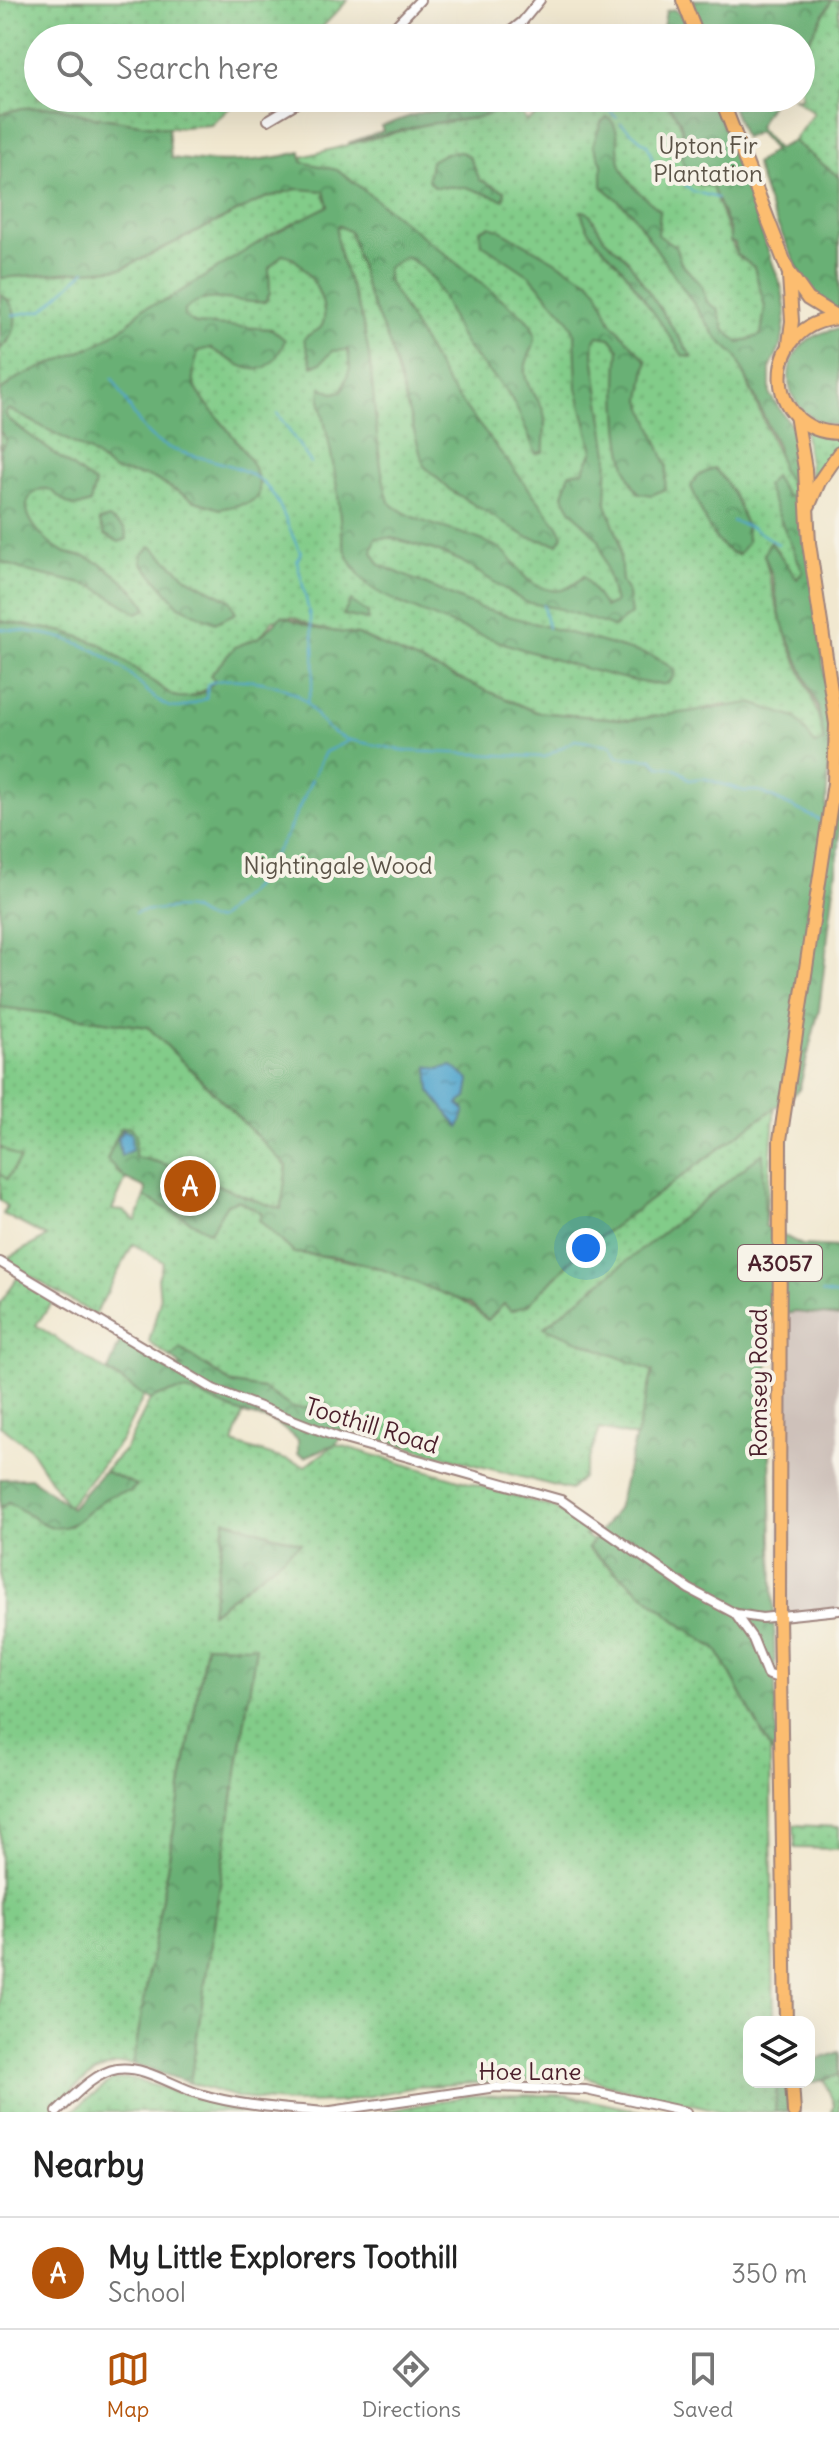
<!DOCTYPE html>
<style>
body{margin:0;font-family:Delius,sans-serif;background:#f2f2f2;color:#222}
.controls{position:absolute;right:24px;bottom:24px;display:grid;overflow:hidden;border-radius:16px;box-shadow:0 8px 32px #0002}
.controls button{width:72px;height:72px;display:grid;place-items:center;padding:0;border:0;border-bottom:2px solid #e0e0e0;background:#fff;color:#222;font:40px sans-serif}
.you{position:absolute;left:586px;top:1248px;width:28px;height:28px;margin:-20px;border:6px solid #fff;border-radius:50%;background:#1a73e8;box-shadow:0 0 0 12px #1a73e833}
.badge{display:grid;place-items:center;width:52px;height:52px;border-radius:50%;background:#b45309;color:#fff;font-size:26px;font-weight:700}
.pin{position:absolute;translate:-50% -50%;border:4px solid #fff;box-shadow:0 2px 8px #0006}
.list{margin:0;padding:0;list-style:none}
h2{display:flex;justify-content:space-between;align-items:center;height:104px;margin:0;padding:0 32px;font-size:34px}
h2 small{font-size:26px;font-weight:400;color:#767676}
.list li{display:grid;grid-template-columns:52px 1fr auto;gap:24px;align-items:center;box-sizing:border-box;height:112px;padding:0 32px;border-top:2px solid #e0e0e0}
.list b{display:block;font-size:30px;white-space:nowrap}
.list p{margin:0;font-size:26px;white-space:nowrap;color:#767676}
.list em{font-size:26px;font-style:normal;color:#767676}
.icon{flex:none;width:44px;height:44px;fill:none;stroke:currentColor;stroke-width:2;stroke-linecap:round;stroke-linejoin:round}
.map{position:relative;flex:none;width:839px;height:2112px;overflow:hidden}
.search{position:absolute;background:#fff;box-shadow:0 8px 32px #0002;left:24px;right:24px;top:24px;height:88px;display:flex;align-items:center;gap:20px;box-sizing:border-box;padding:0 28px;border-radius:44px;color:#767676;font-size:30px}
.sheet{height:216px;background:#fff}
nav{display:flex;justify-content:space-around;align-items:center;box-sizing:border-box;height:112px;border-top:2px solid #e0e0e0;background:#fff;font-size:22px;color:#767676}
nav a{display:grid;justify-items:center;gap:4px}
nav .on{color:#b45309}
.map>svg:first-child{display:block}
.industrial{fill:#cec1ba}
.grass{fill:url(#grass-dots);stroke:#66765a;stroke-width:2;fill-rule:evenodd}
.forest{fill:url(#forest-crowns);stroke:#5a6850;stroke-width:2}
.pitch{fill:#82cc89;stroke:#66765a;stroke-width:2}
.water{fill:url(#water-ripples);stroke:#4e627c;stroke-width:2}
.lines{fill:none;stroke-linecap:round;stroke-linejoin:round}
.stream{stroke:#51a6cd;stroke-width:2}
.minor-casing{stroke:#9e847e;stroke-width:12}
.primary-casing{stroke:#9e847e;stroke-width:16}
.minor{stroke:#fff;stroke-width:8}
.primary{stroke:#fcbd6f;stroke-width:12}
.labels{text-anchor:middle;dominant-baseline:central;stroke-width:8;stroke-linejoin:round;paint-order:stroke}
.shield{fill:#f7f3e8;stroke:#7e5f64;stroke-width:2}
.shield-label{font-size:22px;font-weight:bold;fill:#4a1f2b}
.park-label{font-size:24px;fill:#5b5347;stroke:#f7f3e8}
.street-label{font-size:24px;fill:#4a1f2b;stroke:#f7f3e8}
</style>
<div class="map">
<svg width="839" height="2112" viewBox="0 0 839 2112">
<defs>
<pattern id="grass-dots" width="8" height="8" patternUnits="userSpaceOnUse" patternTransform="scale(2)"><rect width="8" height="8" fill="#82cc89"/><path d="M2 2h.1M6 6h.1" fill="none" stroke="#72af76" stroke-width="1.8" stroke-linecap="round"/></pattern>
<pattern id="forest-crowns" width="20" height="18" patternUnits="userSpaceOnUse" patternTransform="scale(2)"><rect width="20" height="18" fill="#69b075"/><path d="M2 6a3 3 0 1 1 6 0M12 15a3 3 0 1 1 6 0" fill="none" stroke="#588f60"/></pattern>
<pattern id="water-ripples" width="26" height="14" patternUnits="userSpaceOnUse" patternTransform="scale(2)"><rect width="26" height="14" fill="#51a6cd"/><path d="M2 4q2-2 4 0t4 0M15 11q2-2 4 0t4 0" fill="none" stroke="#4587a7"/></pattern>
</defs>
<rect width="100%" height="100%" fill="#f7f3e8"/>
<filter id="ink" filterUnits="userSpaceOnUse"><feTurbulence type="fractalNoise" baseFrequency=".0125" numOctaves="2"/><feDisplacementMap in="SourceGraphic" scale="16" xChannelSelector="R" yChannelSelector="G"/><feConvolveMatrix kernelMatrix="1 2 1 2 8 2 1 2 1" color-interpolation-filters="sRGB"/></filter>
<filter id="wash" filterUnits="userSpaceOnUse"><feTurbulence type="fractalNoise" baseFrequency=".006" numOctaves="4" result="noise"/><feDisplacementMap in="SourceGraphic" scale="32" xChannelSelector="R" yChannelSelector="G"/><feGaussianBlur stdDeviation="1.8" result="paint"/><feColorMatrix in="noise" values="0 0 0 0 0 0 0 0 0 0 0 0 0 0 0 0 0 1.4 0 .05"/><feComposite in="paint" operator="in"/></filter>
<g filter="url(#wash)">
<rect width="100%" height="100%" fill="#f1e8d0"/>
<polygon class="industrial" points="778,1310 839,1317 839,1610 779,1615"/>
<g class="grass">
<polygon points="0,0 348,0 312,38 38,38 38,98 240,98 211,125 168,128 88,116 56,107 22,108 0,114"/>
<polygon points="832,0 839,0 839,177 793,141 814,113 794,98 801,98 801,53"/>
<path d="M565,98H673L685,143L712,187L736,254L754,267L765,307L761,335L732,346C754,395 772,446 796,492L787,497L793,544L804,572L797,579L771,542L764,554C770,576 774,600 781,620C794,665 816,693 824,742L815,744L724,704L683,714L630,720L536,712L358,635L319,629L293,617L273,620L260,637L235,647L209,688L185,699L173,696L100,644L66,632L0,621V349L8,342L10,301L0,294V278L123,268L265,198L296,189L302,157L427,124L476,118L517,105L526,121Z"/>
<polygon points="804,426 839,438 839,445 812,485"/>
<path d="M0,1007L148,1027L287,1166L282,1209C231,1195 187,1166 135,1157L115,1170L126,1179L112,1210L123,1211L136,1221L145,1197L210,1231L227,1204L238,1200L263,1213L294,1253C353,1258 443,1280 487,1320L504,1304L528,1305L578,1253L775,1105L765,1226L596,1348L653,1371L636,1437L600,1429L582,1478L570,1490L345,1430L324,1401L308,1408H293L263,1389L233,1384L181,1349L171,1358L149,1342L160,1300L158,1278L163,1262L133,1244L95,1315L4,1260L47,1237L3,1214L7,1206L0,1200Z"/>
<polygon points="18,1277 55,1299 36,1325 144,1396 122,1439 68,1507 29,1447 0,1426 0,1303"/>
<path d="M182,1390L196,1392L243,1414L233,1443L305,1466L336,1444L552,1507L593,1533L584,1535L593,1541L588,1549L676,1621L718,1651L770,1748L774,2022H749V2082H777L775,2112H726L608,2085L586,2076L414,2087L341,2102L292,2103L240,2098L190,2083L256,1647L206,1645L133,2064C99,2059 73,2091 49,2112H0V1508L9,1502L53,1527L70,1526L104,1497L136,1485L104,1471L126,1448L150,1400L166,1392ZM225,1520L300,1543L212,1613L211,1612Z"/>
<polygon points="794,1825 839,1827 839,1849 795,1848"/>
<polygon points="839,2052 839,2112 832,2112 834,2105 817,2060"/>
<polygon points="126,2078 251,2112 71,2112 113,2080"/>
<polygon points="565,2095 644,2112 381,2112 467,2096"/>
</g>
<g class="forest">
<polygon points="693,0 832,0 801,53 801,38 706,38"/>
<polygon points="673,9 682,15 691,38 661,38 666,11"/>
<polygon points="493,98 525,98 521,105 476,118 427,124 348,143 383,131 381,126 423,112 475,108"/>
<path d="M664,98H713L782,289L786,313L782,343L770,369V395L791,425L796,449L831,723L826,809L839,812V845L819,1010L799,1090L578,1253L528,1305L511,1311L504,1304L488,1320L470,1304L376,1267L338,1257L294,1253L259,1220L262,1213L238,1200L227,1204L210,1232L145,1197L146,1188L126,1179L107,1160L120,1128L130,1127L136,1135L135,1157C187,1166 231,1195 281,1209L287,1166L148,1027L0,1007V621L66,632L100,644L173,696C190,700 204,695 215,681L210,675L235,647L260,637L282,616L319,629L358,635L536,712L630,720L751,703L796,718L815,744L824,742L818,707L781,620L772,576L764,554L770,541L797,579L803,572L766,486L774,476L787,497L796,491L781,469L777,446L737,357L717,338L631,212L602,186V163L593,145L601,122L607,117C623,127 615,150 621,166C628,184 644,198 660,210L658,235L675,246L681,263L702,286L707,302L718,310L724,329L739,343L761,335L765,307L754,267L736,254L735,243L730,242V231L712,187L689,182L680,153L685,142L680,121Z"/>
<polygon points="729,98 774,98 758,127 777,149 793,141 839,177 839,310 807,288 771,211 755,164 774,150 758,132 744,138"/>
<path d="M56,107L88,116L168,128L171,158C216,164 256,163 301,152L302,162L337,170L346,176L522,315C550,341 524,350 525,373C526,388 540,398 544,413C547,425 543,438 544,451L536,454C527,434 520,410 507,392C495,376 478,363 466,346C445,315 443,273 405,257L387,268V279L448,385L558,526L563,536L558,544L527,537L450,490L424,466L389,343L368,295L350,232L338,225C331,243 354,292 360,313C378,375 371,440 389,502C420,528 465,529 499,548C519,560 518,584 551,590C564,593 575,584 584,576L605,607L615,603L599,540L572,511L563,495L570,473L583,471L593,451L577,388L575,334L568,319L530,276L482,244L480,230L490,226L498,229L590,281L598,290L611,322L647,361L641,400L667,466L665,489L652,495L639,493C616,469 615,382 619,349L610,338L598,336L594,340L593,355L608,454L606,504L619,539L622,582L627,590L631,614L614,627L560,609L525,602L461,561L434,550L392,538H376L372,552L380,565L480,608L655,657L675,670C674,676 672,682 665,684C631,690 392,610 367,584C333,547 344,525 336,482C332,454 325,427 320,399L321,387L333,393L342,391L350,368L348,350L332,351L321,363L312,366L304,339C310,331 320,333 323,323C330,302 304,258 283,254L269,268L270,293L265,302C239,305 205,288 185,310V317L196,324L272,329L285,340C266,389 241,366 210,348L198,351C196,363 190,375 196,388C211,417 268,462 258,497L248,503L220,509L195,501L151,477L114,471L90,452L9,409L5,413L8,419L95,484L90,503C59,517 58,479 37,491C9,507 46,544 64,552C73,556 84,555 93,560C107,566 143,595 147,609L137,613L95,587L26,571L0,561V450L6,440L0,431V392L17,378L96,345L128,324L143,308L167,300L272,234L328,206L324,191L297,189L265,198L123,268L0,278V114L22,108Z"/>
<polygon points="461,152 469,156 480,180 505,191 504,200 466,187 435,187 428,180 431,161 445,153"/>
<path d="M584,211L590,214L604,238L627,259L692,357L683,356C665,328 645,300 625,272C611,253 586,236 581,211Z"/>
<path d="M0,294C22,308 19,333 0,349Z"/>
<path d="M839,329V426C772,419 772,336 839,329Z"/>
<path d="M714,468C731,485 748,518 747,543L738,555C709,546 703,511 691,487L696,477Z"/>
<polygon points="109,518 125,529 127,539 119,542 105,535 99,521"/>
<polygon points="151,546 189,579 230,600 236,613 215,623 179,606 142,563 142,555"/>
<polygon points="351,601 368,613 368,620 343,615"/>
<polygon points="763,1153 765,1226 802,1245 839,1247 839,1317 796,1312 767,1317 777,1761 718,1651 676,1621 588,1548 617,1509 653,1371 544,1327"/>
<path d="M128,1341L167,1370L183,1367L171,1358L180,1349L233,1384L263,1389L293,1408H308L324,1401L345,1430L336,1444L305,1457L298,1454V1440C272,1419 275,1422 244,1414C205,1403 193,1378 150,1400L108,1371L120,1342Z"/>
<path d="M104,1471L137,1485L130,1492C95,1490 82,1533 53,1527C39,1524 22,1510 9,1502L0,1508V1479L31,1478L71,1508Z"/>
<polygon points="225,1520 301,1543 211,1613 225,1525"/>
<polygon points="206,1645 256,1646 190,2083 133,2064"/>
<polygon points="839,2052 839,2075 799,2087 798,2082 809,2082 809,2063"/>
<polygon points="787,2082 788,2112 775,2112 777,2085"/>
</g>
<polygon class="pitch" points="0,1147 20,1159 7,1179 0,1174"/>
<g class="water">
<polygon points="428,1066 438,1069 452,1066 470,1080 467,1098 458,1104 465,1110 459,1128 430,1091"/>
<polygon points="123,1130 131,1133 132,1150 121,1156 118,1138"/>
</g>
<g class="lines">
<g class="stream">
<polyline points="610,111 617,118"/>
<polyline points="621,123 648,146 654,164 678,177 692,191 717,198"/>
<polyline points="13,315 43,310 85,271"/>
<path d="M112,378C124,395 134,420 149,435C176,462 238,455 267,487C284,506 288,532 301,552L297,561C308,608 324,656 307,703"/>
<polyline points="277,413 311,463"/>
<polyline points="732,521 752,528 778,544"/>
<polyline points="543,605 548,628"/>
<path d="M0,629C45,632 86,639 122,668C137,679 149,696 165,705C178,712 193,704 206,698L208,684C232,673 291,683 308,704C321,722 326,732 349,740"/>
<path d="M314,775L325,752L350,740L406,751L545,757L575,740L611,745L618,757L652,759L659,766C672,767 681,769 689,780L703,778L744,791H759L824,822"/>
<path d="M135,913C141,910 183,907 189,909C201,912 204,923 219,919L253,887L287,834L312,779"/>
<polyline points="822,1293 839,1296"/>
</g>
</g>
</g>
<g filter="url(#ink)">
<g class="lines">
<defs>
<g id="minor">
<polyline points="384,38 420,0"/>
<polyline points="502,38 522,22 540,0"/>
<polyline points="268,120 305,98"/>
<polyline points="0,1262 213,1389 337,1437 561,1500 689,1589 736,1614 762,1618 839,1610"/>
<polyline points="736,1615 753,1639 767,1674 781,1679"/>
<path d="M57,2112C73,2097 94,2073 117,2069C145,2065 174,2087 200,2094C240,2106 282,2108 323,2112"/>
<polyline points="324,2112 496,2087 586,2090 686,2112"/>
</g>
<g id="primary">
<polyline points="683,0 698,38"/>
<polyline points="721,98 788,271 808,299 839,318"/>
<polyline points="789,276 792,321 789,344"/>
<path d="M839,318C760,324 762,432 839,433"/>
<polyline points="809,505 819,482 839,453"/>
<polyline points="786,2022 779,1615 780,1140 834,783 836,724 809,543 805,469 796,415"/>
<polyline points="792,2082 794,2112"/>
</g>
</defs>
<use href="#minor" class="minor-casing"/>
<use href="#primary" class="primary-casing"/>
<use href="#minor" class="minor"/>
<use href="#primary" class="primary"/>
</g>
</g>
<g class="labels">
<rect class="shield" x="738" y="1245" width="84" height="36" rx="6"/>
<g class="shield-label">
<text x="780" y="1263">A3057</text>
</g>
<g class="park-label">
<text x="708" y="145">Upton Fir<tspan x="708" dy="28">Plantation</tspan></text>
<text x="338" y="865">Nightingale Wood</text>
</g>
<g class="street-label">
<text transform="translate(758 1383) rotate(-90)">Romsey Road</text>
<text transform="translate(372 1425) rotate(17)">Toothill Road</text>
<text x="530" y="2071">Hoe Lane</text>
</g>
</g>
</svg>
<div class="controls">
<button><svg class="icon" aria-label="layers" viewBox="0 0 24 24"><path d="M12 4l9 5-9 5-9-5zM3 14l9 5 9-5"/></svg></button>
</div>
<div class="you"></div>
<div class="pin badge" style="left:190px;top:1186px">A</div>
<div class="search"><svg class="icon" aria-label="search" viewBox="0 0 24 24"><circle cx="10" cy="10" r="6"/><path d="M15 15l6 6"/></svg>Search here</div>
</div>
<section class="sheet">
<h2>Nearby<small></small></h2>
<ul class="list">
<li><span class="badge">A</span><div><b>My Little Explorers Toothill</b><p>School</p></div><em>350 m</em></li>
</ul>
</section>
<nav>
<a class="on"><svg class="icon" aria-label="map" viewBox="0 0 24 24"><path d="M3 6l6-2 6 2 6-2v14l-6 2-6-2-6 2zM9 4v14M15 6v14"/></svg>Map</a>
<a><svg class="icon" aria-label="directions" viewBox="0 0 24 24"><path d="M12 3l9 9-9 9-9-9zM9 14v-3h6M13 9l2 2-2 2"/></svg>Directions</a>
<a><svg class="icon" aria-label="saved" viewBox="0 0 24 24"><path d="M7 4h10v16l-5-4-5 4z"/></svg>Saved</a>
</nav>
